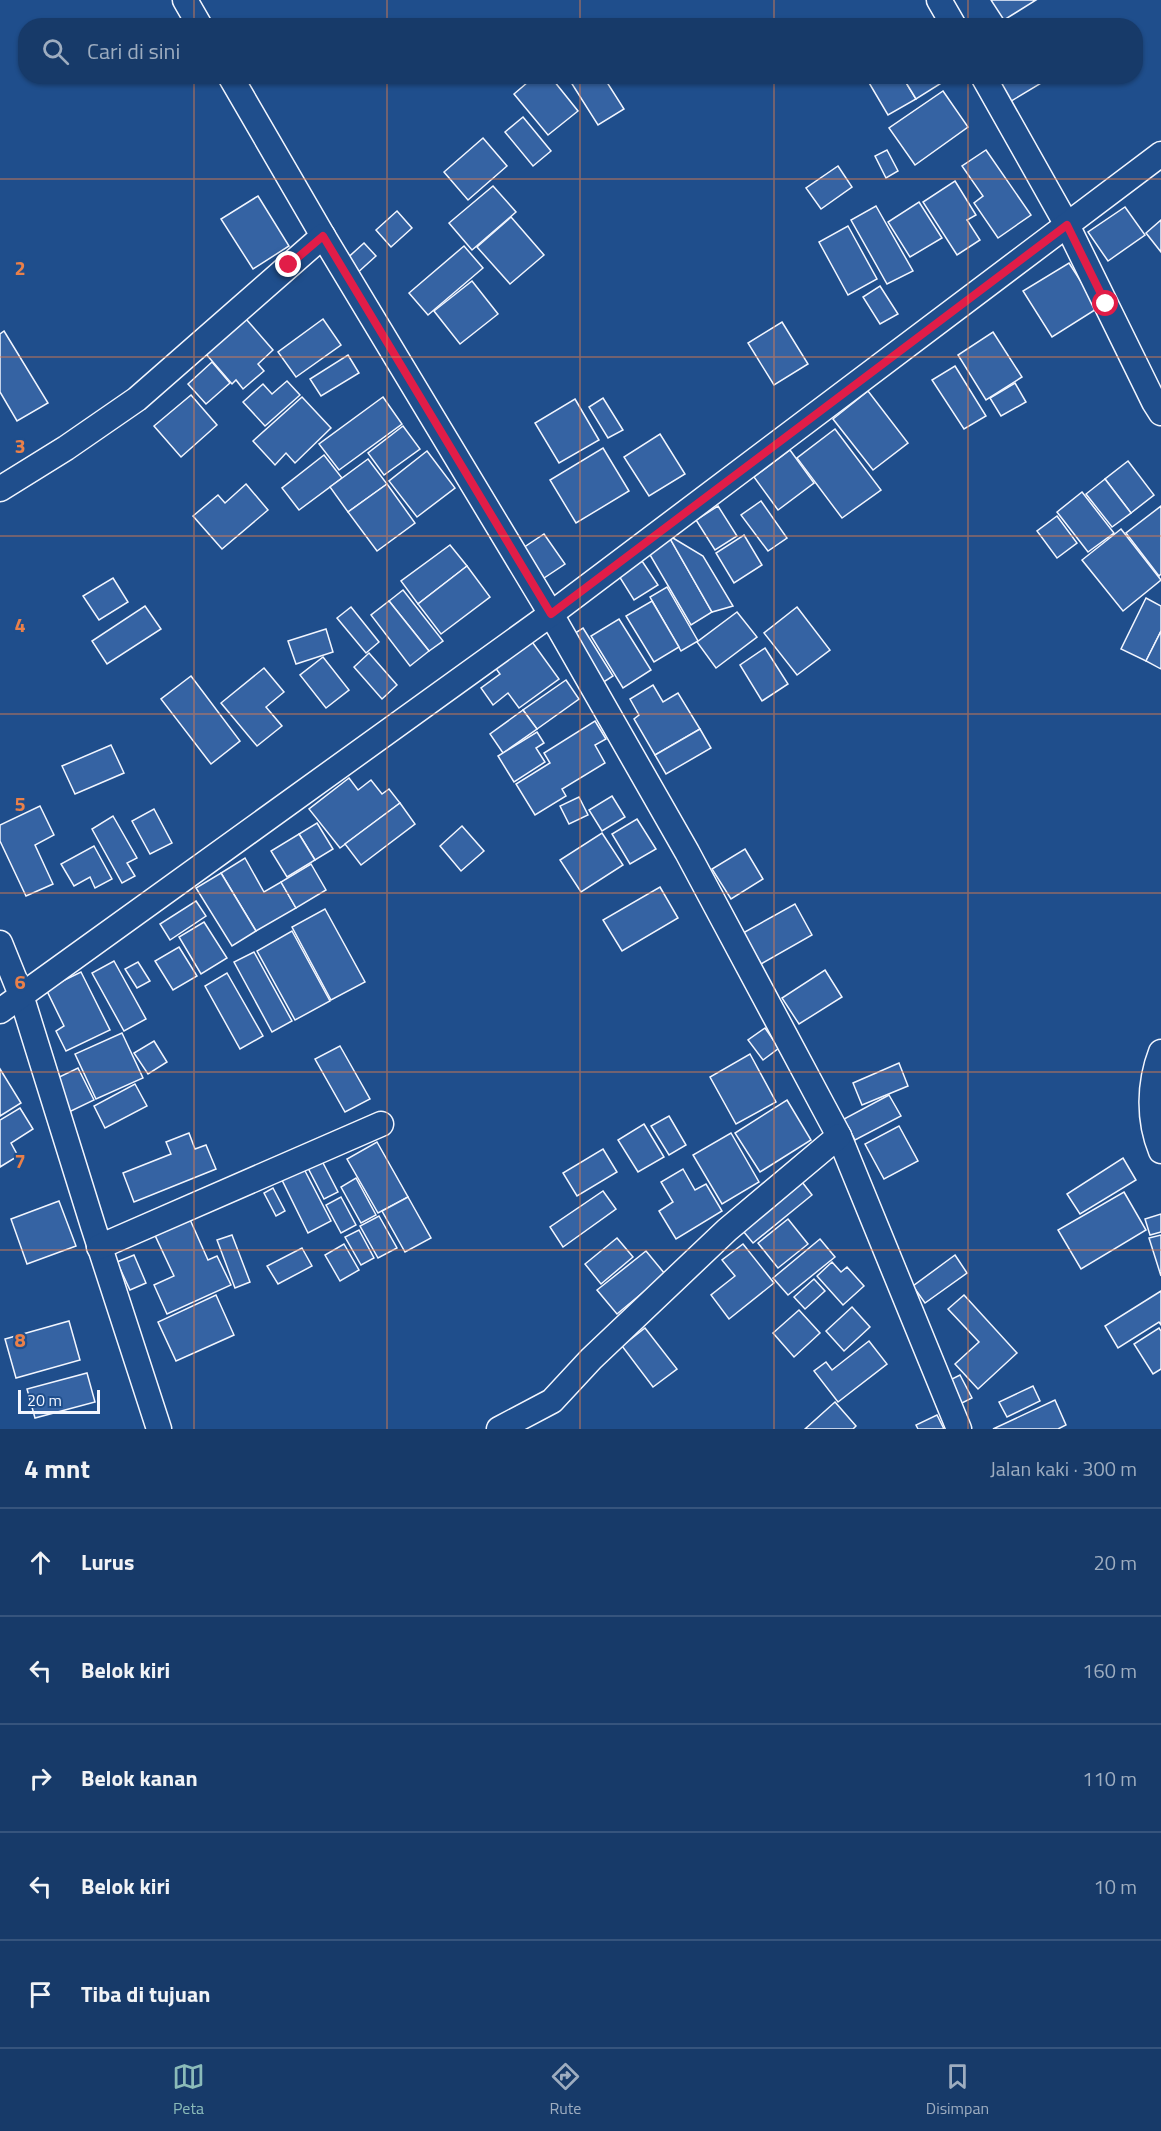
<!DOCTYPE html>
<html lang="id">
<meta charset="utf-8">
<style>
body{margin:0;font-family:"Titillium Web",sans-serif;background:#244571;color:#f1f3f6}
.scale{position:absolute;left:18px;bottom:15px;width:82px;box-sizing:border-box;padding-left:6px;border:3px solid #f2f6ff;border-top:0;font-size:16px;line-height:21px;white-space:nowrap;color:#f2f6ff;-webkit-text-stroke:4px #1f4e8c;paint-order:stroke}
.stop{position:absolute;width:18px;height:18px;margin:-14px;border:4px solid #e11d48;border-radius:50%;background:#fff}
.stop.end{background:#e11d48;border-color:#fff;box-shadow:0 2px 6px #0008}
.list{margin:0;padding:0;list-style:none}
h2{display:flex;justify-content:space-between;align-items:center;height:78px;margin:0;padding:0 24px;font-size:26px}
h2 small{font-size:20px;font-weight:400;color:#9eadc0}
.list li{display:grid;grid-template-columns:39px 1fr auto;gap:18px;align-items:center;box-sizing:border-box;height:108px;padding:0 24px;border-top:2px solid #36547d}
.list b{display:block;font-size:22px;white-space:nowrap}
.list em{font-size:20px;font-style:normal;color:#9eadc0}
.icon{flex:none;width:33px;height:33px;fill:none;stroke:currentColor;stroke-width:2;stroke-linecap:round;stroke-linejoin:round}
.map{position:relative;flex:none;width:1161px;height:1429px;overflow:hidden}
.search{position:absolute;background:#173a69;box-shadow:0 2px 4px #0004;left:18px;right:18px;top:18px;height:66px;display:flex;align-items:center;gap:15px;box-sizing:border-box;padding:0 21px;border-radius:24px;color:#9eadc0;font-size:22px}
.sheet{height:618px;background:#173a69}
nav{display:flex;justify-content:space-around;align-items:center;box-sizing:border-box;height:84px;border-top:2px solid #36547d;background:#173a69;font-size:16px;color:#9eadc0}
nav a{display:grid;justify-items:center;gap:3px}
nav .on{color:#8bbbb9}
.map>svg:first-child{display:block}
.building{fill:#3563a3;stroke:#f2f6ff;stroke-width:1.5}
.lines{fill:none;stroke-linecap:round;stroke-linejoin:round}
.street-casing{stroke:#f2f6ff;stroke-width:27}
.street{stroke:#1f4e8c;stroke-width:24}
.route{stroke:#e11d48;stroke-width:8}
.grid{fill:none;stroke:#ea8049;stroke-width:1.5;stroke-opacity:0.55}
.grid-label{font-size:20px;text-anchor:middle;font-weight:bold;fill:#ea8049;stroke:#1f4e8c;stroke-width:4.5;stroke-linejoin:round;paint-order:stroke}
</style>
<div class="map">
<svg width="1161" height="1429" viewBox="0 0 1161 1429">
<rect width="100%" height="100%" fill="#1f4e8c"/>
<g class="building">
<polygon points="991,0 1036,0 1004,20"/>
<polygon points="535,76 550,76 578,111 548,135 514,94"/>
<polygon points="567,76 603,76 624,109 598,125"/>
<polygon points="865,76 902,76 916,99 888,115"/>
<polygon points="902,76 940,76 943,82 916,99"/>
<polygon points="1001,76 1047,76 1048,79 1008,103 994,80"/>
<polygon points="943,91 968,127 915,165 889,128"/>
<polygon points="523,117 551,151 533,166 505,132"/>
<polygon points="483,138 507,166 468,200 444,172"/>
<polygon points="887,150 898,171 886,178 875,156"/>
<polygon points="986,150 1031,215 998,238 974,203 983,196 962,166"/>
<polygon points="838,166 852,187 821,209 806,188"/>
<polygon points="955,181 976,215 967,220 980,240 957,255 923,202"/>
<polygon points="493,186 516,212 472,250 449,223"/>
<polygon points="258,196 289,246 253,269 221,219"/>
<polygon points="919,202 942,238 910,257 888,222"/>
<polygon points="876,206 913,271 887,284 851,220"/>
<polygon points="1125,207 1145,235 1108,261 1088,232"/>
<polygon points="397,211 412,228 391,247 376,230"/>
<polygon points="511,217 544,255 510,284 477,247"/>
<polygon points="1161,220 1161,252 1146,233"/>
<polygon points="848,226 877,279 848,295 819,242"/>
<polygon points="364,243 376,256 355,275 343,262"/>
<polygon points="464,246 483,268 428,315 409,293"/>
<polygon points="1069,263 1098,308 1052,337 1023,291"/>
<polygon points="472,281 498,314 460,344 434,311"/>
<polygon points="880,286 898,314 880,324 863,297"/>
<polygon points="246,319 273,350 258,364 264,371 243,389 236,380 232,384 206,354"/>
<polygon points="323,319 341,345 296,377 278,352"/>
<polygon points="782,322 808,364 774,385 748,343"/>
<polygon points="4,331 48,403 17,421 0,392 0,334"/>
<polygon points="993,332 1022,377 986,400 958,355"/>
<polygon points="348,355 359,373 321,396 310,379"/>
<polygon points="212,362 230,383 206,404 188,384"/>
<polygon points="955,366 986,416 964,429 932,380"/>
<polygon points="287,381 300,395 265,426 243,402 263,384 272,394"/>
<polygon points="1015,383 1026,402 1001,416 990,398"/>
<polygon points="868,391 908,443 873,470 833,419"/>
<polygon points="191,395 217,425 181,457 154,426"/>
<polygon points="302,397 331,428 295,463 286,453 275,465 253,441"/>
<polygon points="383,397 402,424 339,470 319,444"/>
<polygon points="603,398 623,430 608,438 589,407"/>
<polygon points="575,399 599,440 559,463 535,423"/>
<polygon points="403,426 420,449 384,475 368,453"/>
<polygon points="835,429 881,490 842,518 797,458"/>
<polygon points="660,434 685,474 649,496 624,457"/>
<polygon points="603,448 629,491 576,523 550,480"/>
<polygon points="790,450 814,483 778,510 754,477"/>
<polygon points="427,451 455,488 417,517 389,481"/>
<polygon points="324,455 342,478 299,510 282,488"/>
<polygon points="368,459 387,484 348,512 330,487"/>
<polygon points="1128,461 1154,495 1131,513 1105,479"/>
<polygon points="1105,479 1131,513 1112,527 1086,494"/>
<polygon points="246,484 268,510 222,549 193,516 218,495 225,503"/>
<polygon points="387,484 415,523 377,551 348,512"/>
<polygon points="1082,492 1114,533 1088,552 1057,512"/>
<polygon points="761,501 787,538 768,551 741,515"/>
<polygon points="718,506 737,536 715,550 696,520"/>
<polygon points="1161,506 1161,574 1159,576 1126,533"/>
<polygon points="1057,516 1077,543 1057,558 1037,531"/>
<polygon points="1121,529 1161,580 1123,611 1082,560"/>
<polygon points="544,534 565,564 544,578 523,548"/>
<polygon points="668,535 712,612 691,625 646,548"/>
<polygon points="668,535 703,556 733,606 712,612"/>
<polygon points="744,535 762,565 734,583 716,553"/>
<polygon points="450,545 467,566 418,604 401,581"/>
<polygon points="642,561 658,585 634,600 619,576"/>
<polygon points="467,566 490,597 441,634 418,604"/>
<polygon points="113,578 128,602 99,620 83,596"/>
<polygon points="667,587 698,641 681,651 650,597"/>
<polygon points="403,590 443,641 429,651 389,601"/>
<polygon points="1146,598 1161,606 1161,631 1146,661 1121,649"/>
<polygon points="389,601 429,651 410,666 371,615"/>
<polygon points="652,601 679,647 654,662 626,616"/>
<polygon points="145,606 161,629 107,664 92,641"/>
<polygon points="351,607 379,642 366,653 337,618"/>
<polygon points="797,607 830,650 797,675 764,633"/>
<polygon points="737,612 757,637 716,668 697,642"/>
<polygon points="619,619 651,670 623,688 591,636"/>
<polygon points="583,628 613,676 599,685 569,637"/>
<polygon points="326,629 333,652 296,664 288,641"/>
<polygon points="1161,631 1161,669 1146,661"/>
<polygon points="530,639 559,679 519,708 508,693 493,705 481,688 500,674 494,666"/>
<polygon points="765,648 788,684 762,701 740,665"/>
<polygon points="369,653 397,685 382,699 354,667"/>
<polygon points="323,657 349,690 326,708 300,675"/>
<polygon points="264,668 284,692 266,707 282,726 257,746 221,703"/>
<polygon points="191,676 240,741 211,764 161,699"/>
<polygon points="566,680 579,699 537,729 523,710"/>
<polygon points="653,685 663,702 678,693 700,729 655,755 634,719 639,715 630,699"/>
<polygon points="523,710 537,729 503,753 490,734"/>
<polygon points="595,721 606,739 595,745 605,763 562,789 566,796 535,815 516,784 550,763 544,753"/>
<polygon points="700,729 711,748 666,774 655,755"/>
<polygon points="537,732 544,743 536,748 545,762 514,782 498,756"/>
<polygon points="111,745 124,773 75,794 62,766"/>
<polygon points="349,778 358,790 371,780 382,794 389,789 400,803 340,848 309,809"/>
<polygon points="612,796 625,817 602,831 589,810"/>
<polygon points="579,797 588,815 569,824 560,806"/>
<polygon points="400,803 415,824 361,865 345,844"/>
<polygon points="40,806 54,835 35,845 53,884 26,896 0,841 0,825"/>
<polygon points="154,809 172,843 150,854 132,821"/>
<polygon points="113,816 137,858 127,863 135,876 122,883 92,829"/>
<polygon points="637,819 656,849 630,864 612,834"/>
<polygon points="317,823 333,849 315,860 299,834"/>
<polygon points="462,826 484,851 461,871 440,846"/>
<polygon points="602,833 623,865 581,892 560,860"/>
<polygon points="299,834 315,860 287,877 271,851"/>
<polygon points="94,846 112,879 95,888 90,877 74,886 61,864"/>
<polygon points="745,849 763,879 731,899 712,869"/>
<polygon points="245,858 264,892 281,882 296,908 256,931 221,873"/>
<polygon points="311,864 326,890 296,908 281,882"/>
<polygon points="221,873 256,931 232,946 196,888"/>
<polygon points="660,887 678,918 622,951 603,920"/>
<polygon points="196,901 206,916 170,940 160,924"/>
<polygon points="795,904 812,935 761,964 743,933"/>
<polygon points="325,909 365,982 331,1000 292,927"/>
<polygon points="204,922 227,958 201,974 179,937"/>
<polygon points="292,931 330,1001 295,1020 257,951"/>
<polygon points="179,947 197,976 173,990 155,961"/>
<polygon points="254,952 292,1021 272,1032 234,962"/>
<polygon points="114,961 146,1019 124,1031 92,973"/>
<polygon points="138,962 150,981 137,988 125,969"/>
<polygon points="825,970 842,997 799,1024 782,998"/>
<polygon points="81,972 110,1030 66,1051 56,1031 64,1026 46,989"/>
<polygon points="227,973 263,1036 240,1049 205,986"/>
<polygon points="765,1028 779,1048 763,1060 748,1040"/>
<polygon points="122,1033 143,1078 96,1099 75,1054"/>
<polygon points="154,1041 167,1062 148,1074 134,1053"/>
<polygon points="340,1046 370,1099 345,1112 315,1059"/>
<polygon points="750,1054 776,1102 736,1124 710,1077"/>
<polygon points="899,1063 908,1086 862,1105 853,1083"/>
<polygon points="78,1068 94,1100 69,1112 53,1080"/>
<polygon points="0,1069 21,1103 0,1116"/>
<polygon points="135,1084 147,1106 105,1128 94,1106"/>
<polygon points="889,1095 901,1116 855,1140 844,1119"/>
<polygon points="787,1100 811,1140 760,1172 735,1133"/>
<polygon points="20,1108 33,1129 11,1143 18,1156 0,1167 0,1120"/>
<polygon points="669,1116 686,1145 669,1155 651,1126"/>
<polygon points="644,1124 664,1157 638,1172 618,1140"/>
<polygon points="899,1126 918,1161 884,1179 865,1144"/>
<polygon points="189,1133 195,1149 206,1145 216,1169 134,1202 123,1173 171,1154 166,1142"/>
<polygon points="731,1133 759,1182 722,1204 693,1155"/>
<polygon points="377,1142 408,1197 378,1213 347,1159"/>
<polygon points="603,1149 617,1172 577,1196 563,1173"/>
<polygon points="1123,1158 1136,1180 1080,1214 1067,1194"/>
<polygon points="322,1161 338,1192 324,1199 308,1168"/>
<polygon points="303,1167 331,1221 308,1233 281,1178"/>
<polygon points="683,1169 695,1190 706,1184 722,1211 676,1239 659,1211 673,1202 661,1182"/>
<polygon points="356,1178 376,1215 361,1223 341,1187"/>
<polygon points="799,1178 812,1195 753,1243 739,1226"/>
<polygon points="273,1188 285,1211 276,1216 264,1193"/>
<polygon points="603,1191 616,1209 563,1247 550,1227"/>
<polygon points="1124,1192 1146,1230 1081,1269 1058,1230"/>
<polygon points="341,1197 356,1225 341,1233 326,1205"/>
<polygon points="408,1197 431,1238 405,1252 382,1211"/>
<polygon points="59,1201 76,1246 27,1264 11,1219"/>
<polygon points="1161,1214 1161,1232 1150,1235 1145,1219"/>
<polygon points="188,1215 208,1260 217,1256 231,1285 167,1314 154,1285 174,1276 153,1231"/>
<polygon points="379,1216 397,1248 378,1258 360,1226"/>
<polygon points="788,1219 808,1244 778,1268 758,1243"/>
<polygon points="359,1230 374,1258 361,1265 345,1237"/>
<polygon points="232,1235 250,1282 235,1288 217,1240"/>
<polygon points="1161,1235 1161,1276 1149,1238"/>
<polygon points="617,1238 633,1257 601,1284 585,1264"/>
<polygon points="820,1239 835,1257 788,1295 773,1278"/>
<polygon points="344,1244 359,1270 340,1281 325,1255"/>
<polygon points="743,1244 774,1283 729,1319 711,1295 735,1276 722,1260"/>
<polygon points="302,1248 312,1266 278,1284 267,1266"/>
<polygon points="646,1251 665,1274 617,1314 597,1290"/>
<polygon points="134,1255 146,1283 130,1290 117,1262"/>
<polygon points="955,1255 967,1273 925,1303 913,1286"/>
<polygon points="832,1262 841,1272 847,1267 864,1286 843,1305 817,1276"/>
<polygon points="814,1279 825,1291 805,1309 794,1297"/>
<polygon points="1161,1291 1161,1325 1159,1322 1118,1348 1105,1326"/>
<polygon points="216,1295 234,1335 176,1361 158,1322"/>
<polygon points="964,1295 1017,1353 978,1389 955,1364 979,1342 948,1309"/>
<polygon points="852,1307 870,1327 844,1351 826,1331"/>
<polygon points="799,1310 820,1333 794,1357 773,1333"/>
<polygon points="69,1321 80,1360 16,1378 5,1339"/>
<polygon points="645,1328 677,1369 653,1387 622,1346"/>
<polygon points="1159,1328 1161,1331 1161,1369 1153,1374 1134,1344"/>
<polygon points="869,1341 887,1364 838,1402 814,1371 826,1362 832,1370"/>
<polygon points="87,1373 95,1402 35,1418 27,1389"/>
<polygon points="960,1375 972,1398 956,1406 944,1383"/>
<polygon points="1033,1386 1040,1401 1007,1417 999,1402"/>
<polygon points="1055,1400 1066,1425 1058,1429 993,1429"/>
<polygon points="835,1402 856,1426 853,1429 805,1429"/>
<polygon points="937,1415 944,1429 918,1429 916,1425"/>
</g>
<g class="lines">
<defs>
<g id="street">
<polyline points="185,0 200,26"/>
<polyline points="939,0 954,26"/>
<polyline points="230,76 323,236 551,614 687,852 839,1136 959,1429"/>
<polyline points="983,76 1067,225 1154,402 1161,413"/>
<polyline points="0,489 66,448 137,399 323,236"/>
<polyline points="0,943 21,995 93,1226 159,1429"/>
<polyline points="0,1011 551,614 1161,154"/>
<path d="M1161,1052C1149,1083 1148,1120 1161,1151"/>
<polyline points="99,1247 381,1124"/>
<polyline points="499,1429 552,1401 591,1359 727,1230 839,1136"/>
</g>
</defs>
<use href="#street" class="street-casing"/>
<use href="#street" class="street"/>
</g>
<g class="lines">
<polyline class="route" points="289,265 323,236 551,614 1067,225 1106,304"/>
</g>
<path class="grid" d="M194,0V26M387,0V26M580,0V26M774,0V26M968,0V26M194,76V1429M387,76V1429M580,76V1429M774,76V1429M968,76V1429M0,179H1161M0,357H1161M0,536H1161M0,714H1161M0,893H1161M0,1072H1161M0,1250H1161"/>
<g class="grid-label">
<text x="20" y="275">2</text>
<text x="20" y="453">3</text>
<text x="20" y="632">4</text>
<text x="20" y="811">5</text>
<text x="20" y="989">6</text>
<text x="20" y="1168">7</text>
<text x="20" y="1347">8</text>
</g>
</svg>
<div class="scale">20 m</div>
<div class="stop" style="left:1106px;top:304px"></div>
<div class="stop end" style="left:289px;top:265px"></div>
<div class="search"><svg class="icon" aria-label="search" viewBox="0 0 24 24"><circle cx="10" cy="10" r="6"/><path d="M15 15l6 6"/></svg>Cari di sini</div>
</div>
<section class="sheet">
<h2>4 mnt<small>Jalan kaki · 300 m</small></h2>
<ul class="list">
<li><svg class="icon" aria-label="ahead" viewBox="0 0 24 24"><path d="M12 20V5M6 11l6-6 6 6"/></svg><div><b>Lurus</b></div><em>20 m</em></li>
<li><svg class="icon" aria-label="left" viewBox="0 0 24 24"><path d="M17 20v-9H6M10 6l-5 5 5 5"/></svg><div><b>Belok kiri</b></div><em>160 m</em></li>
<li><svg class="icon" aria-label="right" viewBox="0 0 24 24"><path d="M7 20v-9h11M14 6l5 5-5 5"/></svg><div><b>Belok kanan</b></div><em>110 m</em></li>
<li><svg class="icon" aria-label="left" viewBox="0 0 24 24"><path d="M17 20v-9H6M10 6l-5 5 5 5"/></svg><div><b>Belok kiri</b></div><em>10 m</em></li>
<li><svg class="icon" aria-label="arrive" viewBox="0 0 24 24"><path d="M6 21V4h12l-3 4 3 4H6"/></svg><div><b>Tiba di tujuan</b></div></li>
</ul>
</section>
<nav>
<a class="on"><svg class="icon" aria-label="map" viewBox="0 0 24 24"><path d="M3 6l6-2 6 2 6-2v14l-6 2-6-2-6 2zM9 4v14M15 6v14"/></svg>Peta</a>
<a><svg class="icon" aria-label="directions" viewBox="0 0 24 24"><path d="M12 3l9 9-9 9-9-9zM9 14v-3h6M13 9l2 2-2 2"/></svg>Rute</a>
<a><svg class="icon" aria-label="saved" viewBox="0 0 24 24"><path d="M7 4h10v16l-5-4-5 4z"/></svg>Disimpan</a>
</nav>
